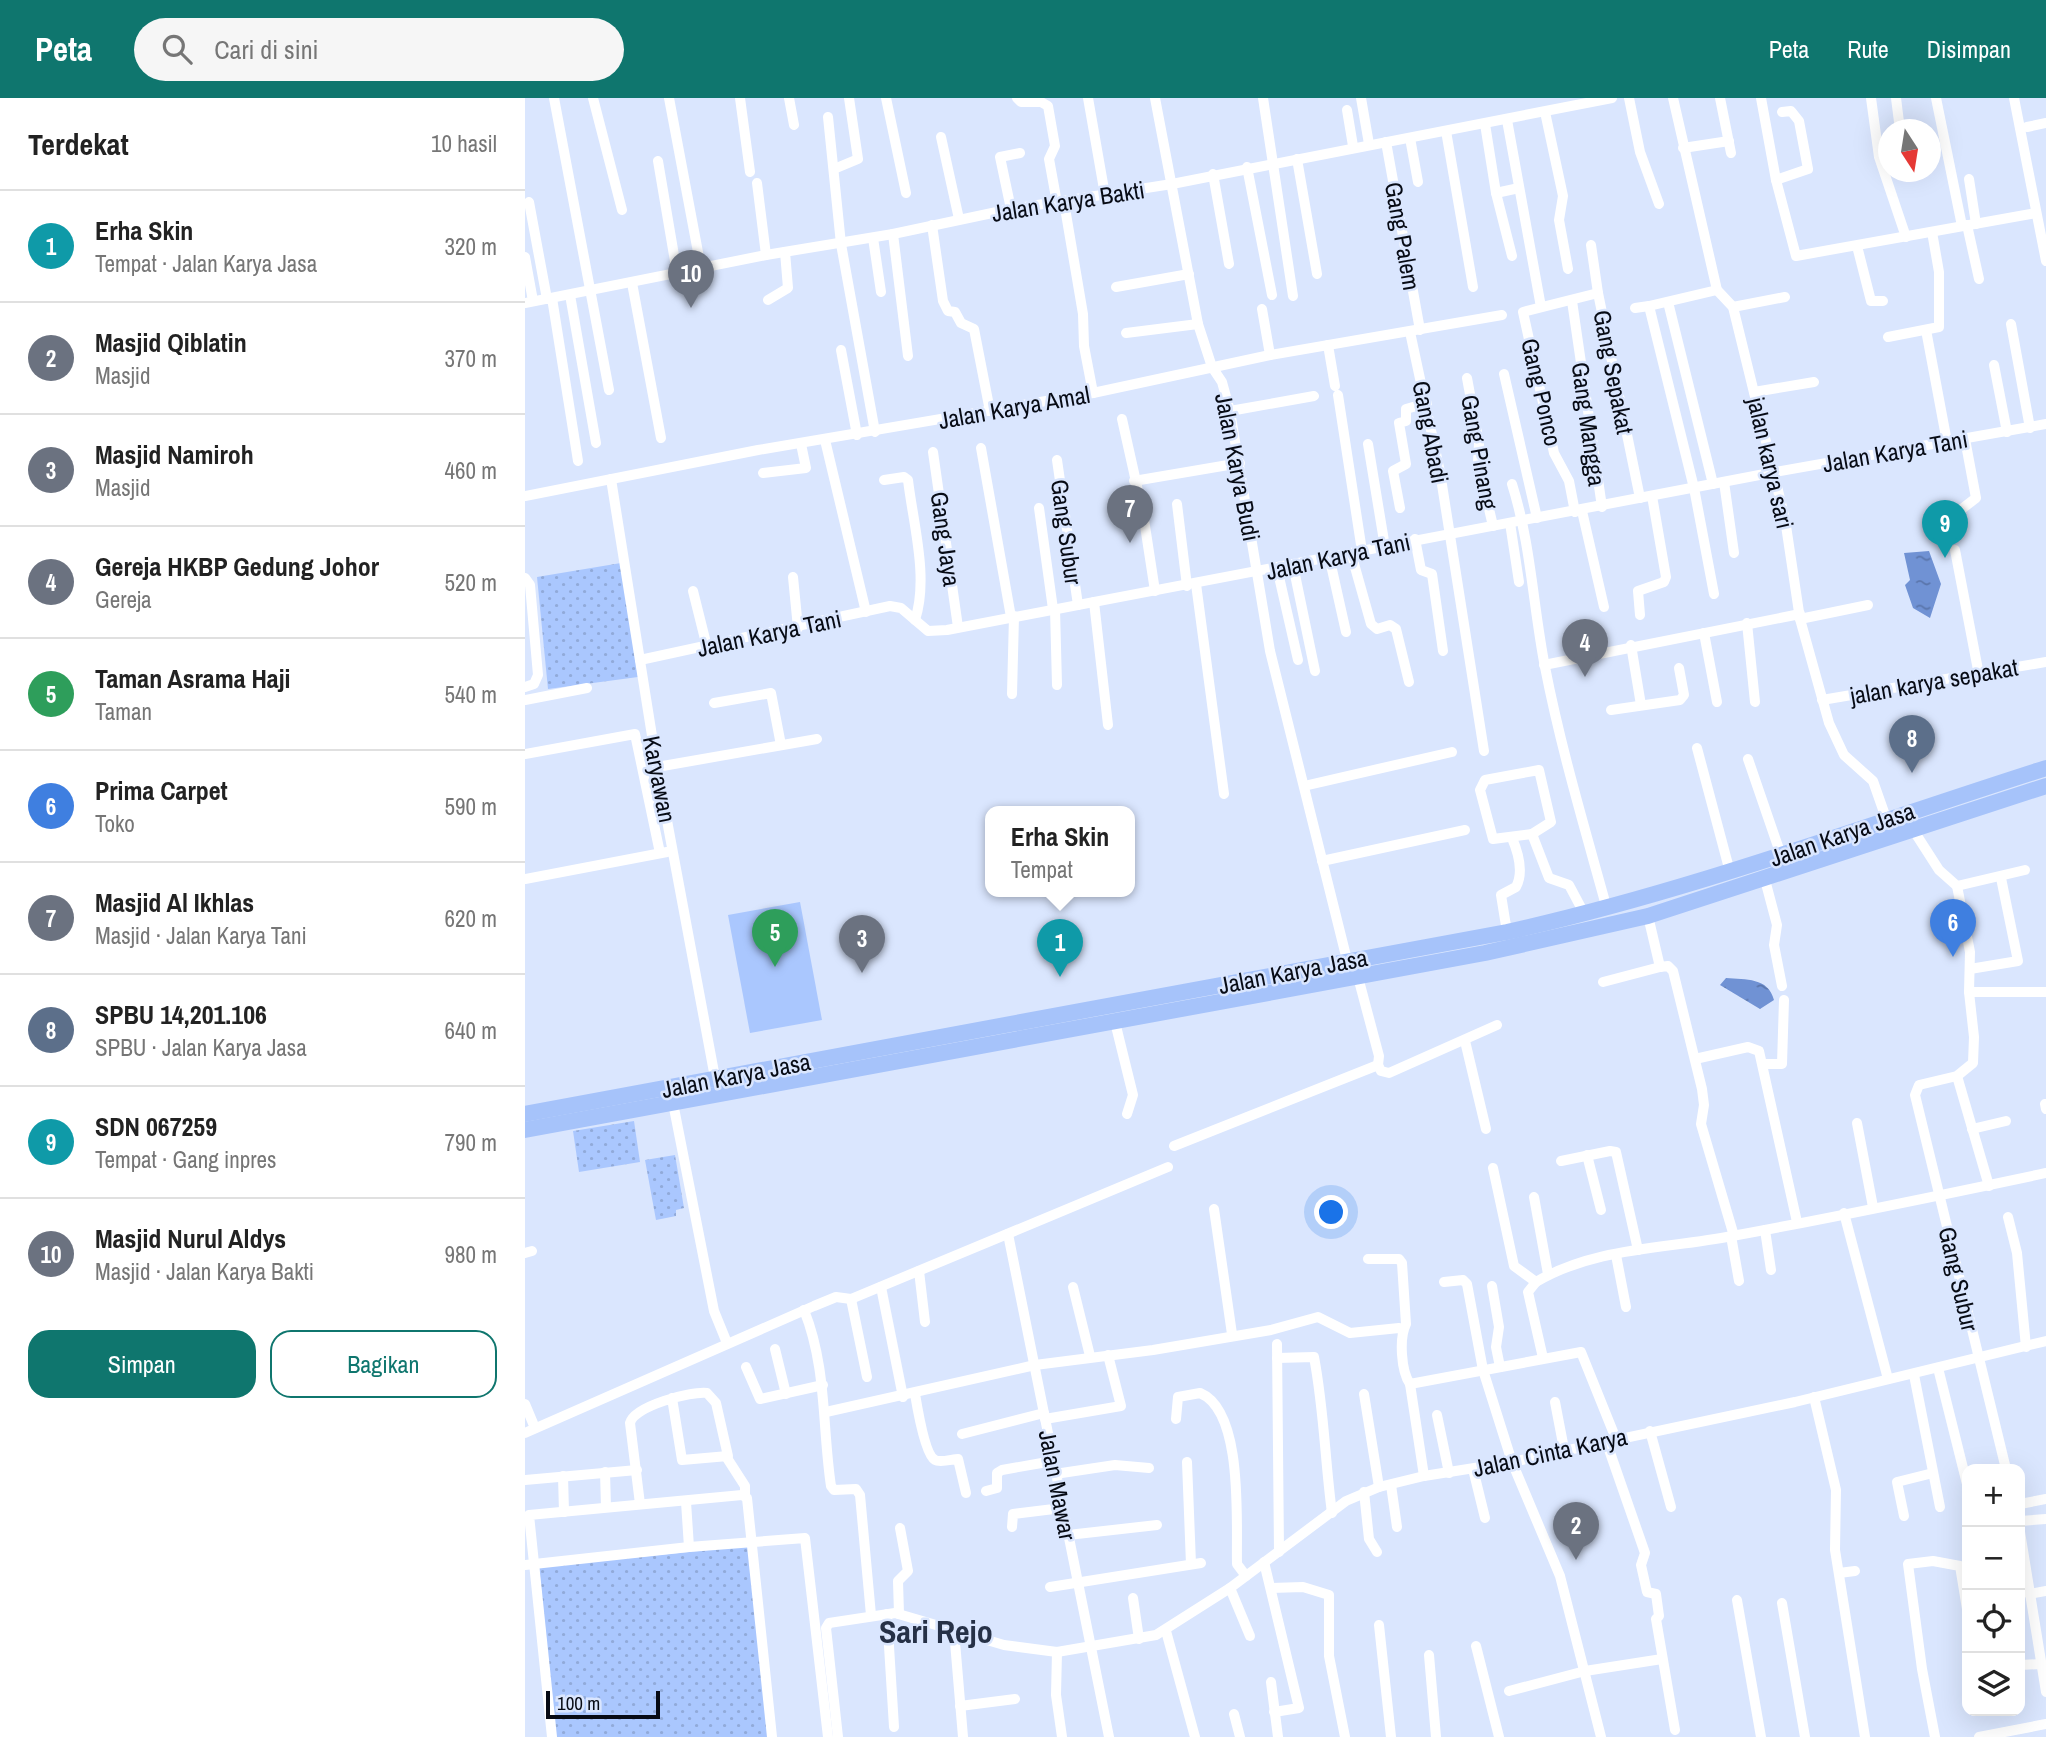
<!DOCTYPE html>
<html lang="id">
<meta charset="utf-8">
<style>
body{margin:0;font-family:"Archivo Narrow",sans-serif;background:#f6f6f6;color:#222}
.controls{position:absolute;right:21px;bottom:21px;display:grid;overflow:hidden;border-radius:14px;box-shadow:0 7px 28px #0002}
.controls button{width:63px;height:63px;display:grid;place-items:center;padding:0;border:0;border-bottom:2px solid #e0e0e0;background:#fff;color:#222;font:35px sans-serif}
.compass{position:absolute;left:1353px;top:21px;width:63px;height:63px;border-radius:50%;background:#fff;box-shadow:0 7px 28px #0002;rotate:168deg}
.scale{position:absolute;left:21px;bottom:18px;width:114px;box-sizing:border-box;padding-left:7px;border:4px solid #070b15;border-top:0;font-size:19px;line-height:24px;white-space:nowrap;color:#070b15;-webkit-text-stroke:5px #dae6fe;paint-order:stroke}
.you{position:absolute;left:807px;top:1115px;width:24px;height:24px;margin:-18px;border:5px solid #fff;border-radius:50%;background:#1a73e8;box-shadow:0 0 0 10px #1a73e833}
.badge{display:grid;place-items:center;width:46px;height:46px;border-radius:50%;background:#0f766e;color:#fff;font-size:23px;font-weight:700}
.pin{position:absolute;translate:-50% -58px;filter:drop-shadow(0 2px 4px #0008)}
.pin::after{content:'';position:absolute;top:37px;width:24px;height:21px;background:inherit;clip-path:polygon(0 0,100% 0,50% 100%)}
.popup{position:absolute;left:460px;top:708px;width:150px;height:91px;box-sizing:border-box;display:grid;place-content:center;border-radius:14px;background:#fff;filter:drop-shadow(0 2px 5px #0005);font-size:23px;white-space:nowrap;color:#767676}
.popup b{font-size:26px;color:#222}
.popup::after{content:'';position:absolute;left:50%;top:100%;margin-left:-14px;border:14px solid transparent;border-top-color:#fff}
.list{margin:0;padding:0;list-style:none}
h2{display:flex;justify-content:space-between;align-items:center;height:91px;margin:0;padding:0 28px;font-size:30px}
h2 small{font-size:23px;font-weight:400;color:#767676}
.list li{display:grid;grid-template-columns:46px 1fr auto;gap:21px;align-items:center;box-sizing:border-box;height:112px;padding:0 28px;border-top:2px solid #e0e0e0}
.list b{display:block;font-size:26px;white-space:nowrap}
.list p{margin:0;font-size:23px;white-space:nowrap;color:#767676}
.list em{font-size:23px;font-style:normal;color:#767676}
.actions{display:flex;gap:14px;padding:21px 28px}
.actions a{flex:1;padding:16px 0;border:2px solid #0f766e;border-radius:21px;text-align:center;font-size:24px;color:#0f766e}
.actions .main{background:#0f766e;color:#fff}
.icon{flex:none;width:38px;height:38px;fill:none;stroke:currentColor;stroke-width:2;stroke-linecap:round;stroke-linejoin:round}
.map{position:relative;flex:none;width:1521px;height:1639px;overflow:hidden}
header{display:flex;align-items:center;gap:42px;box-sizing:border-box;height:98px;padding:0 35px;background:#0f766e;color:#fff}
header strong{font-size:33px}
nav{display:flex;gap:38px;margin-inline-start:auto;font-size:24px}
.search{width:490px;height:63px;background:#f6f6f6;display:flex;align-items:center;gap:18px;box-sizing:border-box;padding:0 24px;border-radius:38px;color:#767676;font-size:26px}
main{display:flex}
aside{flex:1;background:#fff}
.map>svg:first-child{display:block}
.grass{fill:url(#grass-dots)}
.green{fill:#aac7fe}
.water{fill:url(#water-ripples)}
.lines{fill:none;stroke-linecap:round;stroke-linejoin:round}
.minor{stroke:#fff;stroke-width:10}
.highway{stroke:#a6c3fa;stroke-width:16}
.labels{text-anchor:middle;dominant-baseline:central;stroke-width:5;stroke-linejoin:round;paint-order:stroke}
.street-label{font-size:24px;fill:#070b15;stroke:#dae6fe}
.district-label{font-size:32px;font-weight:bold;fill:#263147;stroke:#dae6fe}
</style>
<header>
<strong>Peta</strong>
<div class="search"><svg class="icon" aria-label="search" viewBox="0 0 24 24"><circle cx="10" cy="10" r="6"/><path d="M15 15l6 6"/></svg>Cari di sini</div>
<nav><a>Peta</a><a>Rute</a><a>Disimpan</a></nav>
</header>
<main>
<aside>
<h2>Terdekat<small>10 hasil</small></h2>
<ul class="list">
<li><span class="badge" style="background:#0f9aa8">1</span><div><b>Erha Skin</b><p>Tempat · Jalan Karya Jasa</p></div><em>320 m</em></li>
<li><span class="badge" style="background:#6b7280">2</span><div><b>Masjid Qiblatin</b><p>Masjid</p></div><em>370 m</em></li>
<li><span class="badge" style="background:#6b7280">3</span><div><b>Masjid Namiroh</b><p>Masjid</p></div><em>460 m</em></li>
<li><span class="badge" style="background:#6b7280">4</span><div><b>Gereja HKBP Gedung Johor</b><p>Gereja</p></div><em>520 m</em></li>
<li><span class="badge" style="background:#2e9e5b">5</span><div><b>Taman Asrama Haji</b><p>Taman</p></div><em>540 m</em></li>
<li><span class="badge" style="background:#3f7fe0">6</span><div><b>Prima Carpet</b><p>Toko</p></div><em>590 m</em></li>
<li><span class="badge" style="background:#6b7280">7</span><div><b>Masjid Al Ikhlas</b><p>Masjid · Jalan Karya Tani</p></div><em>620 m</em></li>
<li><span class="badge" style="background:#5c6f8a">8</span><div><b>SPBU 14,201.106</b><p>SPBU · Jalan Karya Jasa</p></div><em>640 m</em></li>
<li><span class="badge" style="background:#0f9aa8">9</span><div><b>SDN 067259</b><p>Tempat · Gang inpres</p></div><em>790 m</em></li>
<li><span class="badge" style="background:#6b7280">10</span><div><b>Masjid Nurul Aldys</b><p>Masjid · Jalan Karya Bakti</p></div><em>980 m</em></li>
</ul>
<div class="actions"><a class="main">Simpan</a><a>Bagikan</a></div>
</aside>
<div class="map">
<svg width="1521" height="1639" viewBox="0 0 1521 1639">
<defs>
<pattern id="grass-dots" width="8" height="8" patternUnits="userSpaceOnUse" patternTransform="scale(1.75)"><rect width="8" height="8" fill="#aac7fe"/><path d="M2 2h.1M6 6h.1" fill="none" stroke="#91aad9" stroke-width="1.8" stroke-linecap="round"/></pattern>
<pattern id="water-ripples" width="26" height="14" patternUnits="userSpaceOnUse" patternTransform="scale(1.75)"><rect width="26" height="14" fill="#7092d4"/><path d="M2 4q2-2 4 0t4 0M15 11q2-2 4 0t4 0" fill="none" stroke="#5a75ab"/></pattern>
</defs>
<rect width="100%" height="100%" fill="#dae6fe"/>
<g class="grass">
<polygon points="96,465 113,579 23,591 12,479"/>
<polygon points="109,1023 115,1064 54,1074 48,1033"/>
<polygon points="150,1057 159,1110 151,1112 151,1118 131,1122 120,1062"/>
<polygon points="224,1448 243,1639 31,1639 14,1469"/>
</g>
<polygon class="green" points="275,804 297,922 225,935 203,817"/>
<g class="water">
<polygon points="1404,453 1416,486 1405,520 1388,510 1380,487 1385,482 1379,455"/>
<path d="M1201,880C1221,882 1243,879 1249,902L1235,911L1195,887Z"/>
</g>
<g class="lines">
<g class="minor">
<polyline points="29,0 84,292"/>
<polyline points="68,0 97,112"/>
<polyline points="144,0 176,170"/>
<polyline points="215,0 225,74"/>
<polyline points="264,0 269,27"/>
<polyline points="361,0 381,95"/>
<polyline points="492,0 496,4 516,4 523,8 530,48 524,61 532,105"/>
<polyline points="563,0 580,97"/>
<polyline points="630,0 673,226 687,269 697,284 705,313 745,553 822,862"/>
<polyline points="738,0 768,198"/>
<polyline points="836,0 844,46"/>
<polyline points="1104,0 1115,54 1134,106"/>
<polyline points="1148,0 1192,192 1208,209 1260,421 1275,521 1304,625 1319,657 1348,683 1361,720"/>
<polyline points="1195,0 1206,55"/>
<polyline points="1236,0 1251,82"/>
<polyline points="1346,0 1354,59 1381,139"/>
<polyline points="1371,0 1375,32"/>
<polyline points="1411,0 1437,128"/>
<polyline points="1489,0 1521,163"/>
<polyline points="822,12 828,48"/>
<polyline points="1020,14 1038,98 1034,122 1043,171"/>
<polyline points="1257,14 1266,13 1274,23 1283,71 1251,82 1271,158 1511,115"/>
<polyline points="303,19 316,146 350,334"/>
<polyline points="982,22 1016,209"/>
<polyline points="960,26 971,95 994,90"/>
<polyline points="1502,29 1521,25"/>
<polyline points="921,33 948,189"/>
<polyline points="416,39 434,121"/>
<polyline points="885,40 893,84"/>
<polyline points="861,44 895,232"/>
<polyline points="1158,50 1204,43"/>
<polyline points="772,61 792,176"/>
<polyline points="133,63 152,175"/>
<polyline points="722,69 747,197"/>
<polyline points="309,71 333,61 324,0"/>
<polyline points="688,76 704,166"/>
<polyline points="1444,81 1451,126"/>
<polyline points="232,85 241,157"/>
<polyline points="971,95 987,158"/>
<polyline points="4,104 22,201"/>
<polyline points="539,104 558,216 559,248 568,295"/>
<polyline points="486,111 475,59 495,55"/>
<polyline points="407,127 418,203 423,213 430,214 436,225 449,231 465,313"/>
<polyline points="1442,127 1454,181"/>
<polyline points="368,136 383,258"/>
<polyline points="348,140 356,194"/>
<polyline points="1066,147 1073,195 1115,400"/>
<polyline points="1332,148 1346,203 1358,203"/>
<polyline points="0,159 8,203"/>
<polyline points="107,185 136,340"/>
<polyline points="591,189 664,176"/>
<polyline points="45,197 71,345"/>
<polyline points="27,200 53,363"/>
<polyline points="243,202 263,190 260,154"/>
<polyline points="1047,203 1077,409"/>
<polyline points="1143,204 1188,386"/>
<polyline points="0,205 241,157 368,136 486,111 647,86 1087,0"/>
<polyline points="1208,209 1260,199"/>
<polyline points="1110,210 1124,208"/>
<polyline points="737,211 745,257"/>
<polyline points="1486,226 1505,330"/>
<polyline points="1401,232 1422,344"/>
<polyline points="885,234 915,374 959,653"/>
<polyline points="601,235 673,226"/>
<polyline points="1363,239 1414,229 1414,174 1407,134"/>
<polyline points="803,247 810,288"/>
<polyline points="316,252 332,337"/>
<polyline points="1469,267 1482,334"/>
<polyline points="979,276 1012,420"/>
<polyline points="942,280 954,345 953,364 968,428"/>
<polyline points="1229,294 1289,284"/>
<polyline points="813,297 837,453"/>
<polyline points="705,313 789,298"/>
<polyline points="597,321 618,415 630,493"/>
<polyline points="300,342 341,514"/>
<polyline points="843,346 860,449"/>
<polyline points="456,350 486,519"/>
<polyline points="408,354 433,529"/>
<polyline points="532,362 553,507"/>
<polyline points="238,375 281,370 276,346"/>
<polyline points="86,381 132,669 191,985"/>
<path d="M359,382L379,379L383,382C388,425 404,480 390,522"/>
<polyline points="609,383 715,365"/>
<polyline points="1199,384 1209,455"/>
<path d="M987,386C1006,446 1008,508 1020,569C1036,651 1060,731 1082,811"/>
<polyline points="0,398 233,352 568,295 745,257 977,217"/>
<polyline points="652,406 662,488"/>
<polyline points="514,410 528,511"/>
<polyline points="875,410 868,373 881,366 874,325 881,323 881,311 902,305"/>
<polyline points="1438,410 1451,400 1440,341"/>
<polyline points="1057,413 1079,509"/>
<polyline points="1050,414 1044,383 1029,355 998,214 1073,195"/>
<polyline points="985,425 994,484"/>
<polyline points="890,441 896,472 907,476 918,553"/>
<polyline points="1430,452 1454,577"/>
<polyline points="826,455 846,526 852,531 865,527 871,531 884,584"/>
<polyline points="804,458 821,534"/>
<polyline points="768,467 790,573"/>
<polyline points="752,470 773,562"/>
<polyline points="268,479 273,530"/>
<polyline points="0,480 5,487 13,577 9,586 0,589"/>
<polyline points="671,486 699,696"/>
<polyline points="168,493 182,549"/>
<polyline points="1189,496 1169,390 1124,208 1192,192"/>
<polyline points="569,504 583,627"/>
<polyline points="530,511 532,587"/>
<polyline points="1115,517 1113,493 1139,484 1141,479 1127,398"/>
<polyline points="1275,521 1343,507"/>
<polyline points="1222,525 1230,604"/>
<polyline points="1179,535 1192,604"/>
<polyline points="1106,547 1116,607"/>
<polyline points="115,562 365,508 376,510 403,533 422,532 1250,374 1521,326"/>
<polyline points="1019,567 1275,516"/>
<polyline points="487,596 489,518"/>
<polyline points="0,602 62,590"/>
<polyline points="1297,602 1521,564"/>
<polyline points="189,605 246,595 256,647"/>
<polyline points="1086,612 1155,602 1159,597 1154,570"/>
<polyline points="1172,650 1205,774"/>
<polyline points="0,656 110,636 135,755"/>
<polyline points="1223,661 1256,757"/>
<polyline points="132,669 292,641"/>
<polygon points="1014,672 1026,724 1007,736 968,741 955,692 960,682"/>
<polyline points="779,688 927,654"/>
<polyline points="1387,730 1414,772 1432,788 1445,854 1444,894 1449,939 1448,965 1432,978 1394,987 1390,997 1481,1371"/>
<polyline points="1007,736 1024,780 1044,787 1060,817"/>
<polyline points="797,763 940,732"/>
<polyline points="1239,778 1252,827 1249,847 1257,888"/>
<polyline points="0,781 142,754"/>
<polyline points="1432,788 1500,772"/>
<polyline points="1123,818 1135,869"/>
<path d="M982,834L976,797L991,789C999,774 993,754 987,740"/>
<polyline points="1445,871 1493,863 1476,780"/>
<polyline points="833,879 854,958 853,967"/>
<polyline points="1078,884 1135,869 1143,868 1148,873 1177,991 1179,1007 1176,1026 1209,1138"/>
<polyline points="1444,894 1521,894"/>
<polyline points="590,924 608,997 602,1016"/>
<polyline points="940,943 961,1031"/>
<polyline points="1170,961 1223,949 1234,953 1272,1124"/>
<polyline points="1239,966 1257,966 1259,902"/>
<polyline points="1432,978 1464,1088"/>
<polyline points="148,1005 189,1213 202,1245"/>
<polyline points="1520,1006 1521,1011"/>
<polyline points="1332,1025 1348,1109"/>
<polyline points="1447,1031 1481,1023"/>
<polyline points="649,1048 853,967 856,973 864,975 972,927"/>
<polyline points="1062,1057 1076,1112"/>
<polyline points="1036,1063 1085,1053 1091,1054 1113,1152"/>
<path d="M968,1070L989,1168L1011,1184C1070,1149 1141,1151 1207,1138C1312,1119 1417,1097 1521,1075"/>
<polyline points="1009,1099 1023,1176"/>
<polyline points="689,1111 707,1236"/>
<polyline points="1319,1115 1363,1281"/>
<polyline points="1483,1119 1492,1155 1501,1249"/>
<polyline points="1240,1132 1246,1172"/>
<polyline points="483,1136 584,1639"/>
<polyline points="1206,1138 1214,1183"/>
<polyline points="0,1155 7,1153"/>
<polyline points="1091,1157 1101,1209"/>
<path d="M843,1161H874L877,1165L881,1226C874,1240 876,1273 885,1286L899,1378"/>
<polyline points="394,1173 400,1224"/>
<polyline points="919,1184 938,1182 942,1186 958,1272 987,1364 1035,1478 1076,1639"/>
<polyline points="1011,1184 1003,1194 1018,1260"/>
<polyline points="967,1188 974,1229 971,1249 975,1269"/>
<polyline points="356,1189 378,1299"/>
<polyline points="548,1189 565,1258"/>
<polyline points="326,1201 342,1279"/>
<path d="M279,1212C302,1269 297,1328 306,1388L309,1392L331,1391L335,1397L346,1517"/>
<polyline points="752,1246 754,1454"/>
<polyline points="250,1251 261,1296"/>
<path d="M752,1260L789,1259C799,1311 800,1363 807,1415"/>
<polyline points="221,1269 235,1301 298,1287"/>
<polyline points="1413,1270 1442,1386"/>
<polyline points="1389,1277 1415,1409"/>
<polyline points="885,1286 1056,1254 1091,1341"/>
<path d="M390,1296C392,1308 400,1357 410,1362C415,1365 428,1361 433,1361L441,1395"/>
<polyline points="839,1296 854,1389"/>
<polyline points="1289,1299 1311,1392 1310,1452 1340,1639"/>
<polyline points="1030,1304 1039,1351"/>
<polyline points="0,1306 10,1330"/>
<polyline points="301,1314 510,1267 628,1252 746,1232 793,1219 825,1235 874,1230 878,1233"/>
<polyline points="912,1317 924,1375"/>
<polyline points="520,1321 596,1308 583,1257"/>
<path d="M651,1321L653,1299L675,1295C719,1313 711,1425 712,1466L721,1478"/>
<polyline points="1125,1333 1146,1409"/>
<polyline points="0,1335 289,1208 311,1199 326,1201 643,1069"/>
<polyline points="437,1336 519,1315"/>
<polyline points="1081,1343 1120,1455 1116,1467 1122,1494 1131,1496 1134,1518 1131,1521 1150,1632"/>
<polyline points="202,1360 220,1388 220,1398"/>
<polyline points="662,1364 666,1466"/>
<polyline points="948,1371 960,1420"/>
<polyline points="80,1374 81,1409"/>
<polyline points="530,1376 590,1367 624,1370"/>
<polyline points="38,1378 39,1414"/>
<polyline points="0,1382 112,1372"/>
<polyline points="866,1387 872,1429"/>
<polyline points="461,1393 472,1390 472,1375 477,1372 528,1363"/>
<polyline points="839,1394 844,1441 852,1454"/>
<polyline points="161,1404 164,1449"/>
<path d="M115,1406L105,1325C109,1308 166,1293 182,1295L191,1305L203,1358L157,1362L147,1300"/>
<polyline points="1495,1406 1521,1401"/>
<polyline points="1379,1418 1372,1384 1408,1375"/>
<polyline points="1495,1423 1521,1421"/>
<polyline points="487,1429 488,1416 537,1410"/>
<polyline points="1495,1434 1521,1594"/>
<polyline points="543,1437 632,1427"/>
<polyline points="739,1464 774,1610 749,1614"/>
<polyline points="0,1467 164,1449 280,1440 303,1639"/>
<polyline points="1314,1475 1330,1473"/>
<polyline points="525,1489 676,1465"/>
<polyline points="705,1490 725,1538"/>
<polyline points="746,1490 778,1489 804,1497 804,1558 820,1639"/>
<polyline points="1504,1496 1521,1493"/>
<polyline points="608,1500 614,1541"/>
<polyline points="1212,1502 1236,1639"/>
<polyline points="1257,1505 1280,1639"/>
<polyline points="362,1516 369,1629"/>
<polyline points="374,1516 373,1483 383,1473 375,1430"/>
<polyline points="854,1527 866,1639"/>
<polyline points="429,1532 438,1639"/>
<polyline points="641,1533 670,1639"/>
<polyline points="951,1548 974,1639"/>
<polyline points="532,1554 531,1597 537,1639"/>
<polyline points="904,1557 911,1639"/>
<polyline points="1495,1567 1516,1566"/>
<polyline points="746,1584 753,1639"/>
<polyline points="984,1593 1060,1573 1137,1561"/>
<polyline points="435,1608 490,1601"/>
<polyline points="709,1616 715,1639"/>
<polyline points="27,1639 4,1417 217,1397 222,1400 247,1639"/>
<polyline points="313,1639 301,1530 304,1525 370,1515 479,1547 532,1554 631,1537 705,1490 821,1403 854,1389 899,1378 987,1364 1270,1304 1521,1243"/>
<polyline points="1410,1639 1397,1571 1383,1466 1408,1463 1435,1468 1442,1511"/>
<polyline points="1454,1639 1521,1626"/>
</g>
<g class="highway">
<path d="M0,1016L982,834C1166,793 1342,727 1521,670"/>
<polyline points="0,1032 960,855 1123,818 1521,688"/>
</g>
</g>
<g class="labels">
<g class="street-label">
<text transform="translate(543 103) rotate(-9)">Jalan Karya Bakti</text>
<text transform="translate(878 138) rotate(80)">Gang Palem</text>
<text transform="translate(1089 274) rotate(79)">Gang Sepakat</text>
<text transform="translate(1017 294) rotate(77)">Gang Ponco</text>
<text transform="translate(489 309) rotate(-10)">Jalan Karya Amal</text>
<text transform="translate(1064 326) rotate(82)">Gang Mangga</text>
<text transform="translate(906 334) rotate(79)">Gang Abadi</text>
<text transform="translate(1370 353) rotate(-10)">Jalan Karya Tani</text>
<text transform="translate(955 354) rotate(80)">Gang Pinang</text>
<text transform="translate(1246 365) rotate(77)">jalan karya sari</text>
<text transform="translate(713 369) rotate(79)">Jalan Karya Budi</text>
<text transform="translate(542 434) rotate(82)">Gang Subur</text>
<text transform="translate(421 441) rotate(82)">Gang Jaya</text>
<text transform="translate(813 458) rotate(-12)">Jalan Karya Tani</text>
<text transform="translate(244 535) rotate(-12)">Jalan Karya Tani</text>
<text transform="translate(1409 583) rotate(-10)">jalan karya sepakat</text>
<text transform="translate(135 681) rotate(79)">Karyawan</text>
<text transform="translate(1317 736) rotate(-19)">Jalan Karya Jasa</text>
<text transform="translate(768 873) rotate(-11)">Jalan Karya Jasa</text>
<text transform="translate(211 977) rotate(-11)">Jalan Karya Jasa</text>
<text transform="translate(1434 1181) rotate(77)">Gang Subur</text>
<text transform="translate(1025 1354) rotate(-12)">Jalan Cinta Karya</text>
<text transform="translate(533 1387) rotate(79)">Jalan Mawar</text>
</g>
<g class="district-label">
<text x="411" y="1533">Sari Rejo</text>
</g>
</g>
</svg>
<div class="controls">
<button>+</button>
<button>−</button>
<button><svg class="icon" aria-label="locate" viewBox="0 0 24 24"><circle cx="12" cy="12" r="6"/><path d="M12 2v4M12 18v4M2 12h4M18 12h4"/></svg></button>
<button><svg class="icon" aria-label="layers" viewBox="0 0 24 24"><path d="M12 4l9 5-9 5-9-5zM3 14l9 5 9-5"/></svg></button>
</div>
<svg class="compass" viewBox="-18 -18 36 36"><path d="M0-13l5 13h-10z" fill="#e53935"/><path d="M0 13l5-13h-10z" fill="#767676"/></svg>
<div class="scale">100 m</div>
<div class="you"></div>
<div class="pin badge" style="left:535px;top:879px;background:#0f9aa8">1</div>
<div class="popup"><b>Erha Skin</b>Tempat</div>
<div class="pin badge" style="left:1051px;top:1462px;background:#6b7280">2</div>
<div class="pin badge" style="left:337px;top:875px;background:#6b7280">3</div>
<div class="pin badge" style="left:1060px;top:579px;background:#6b7280">4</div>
<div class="pin badge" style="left:250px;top:869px;background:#2e9e5b">5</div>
<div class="pin badge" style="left:1428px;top:859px;background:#3f7fe0">6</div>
<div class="pin badge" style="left:605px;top:445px;background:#6b7280">7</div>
<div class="pin badge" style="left:1387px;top:675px;background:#5c6f8a">8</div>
<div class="pin badge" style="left:1420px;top:460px;background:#0f9aa8">9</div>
<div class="pin badge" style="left:166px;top:210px;background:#6b7280">10</div>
</div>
</main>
